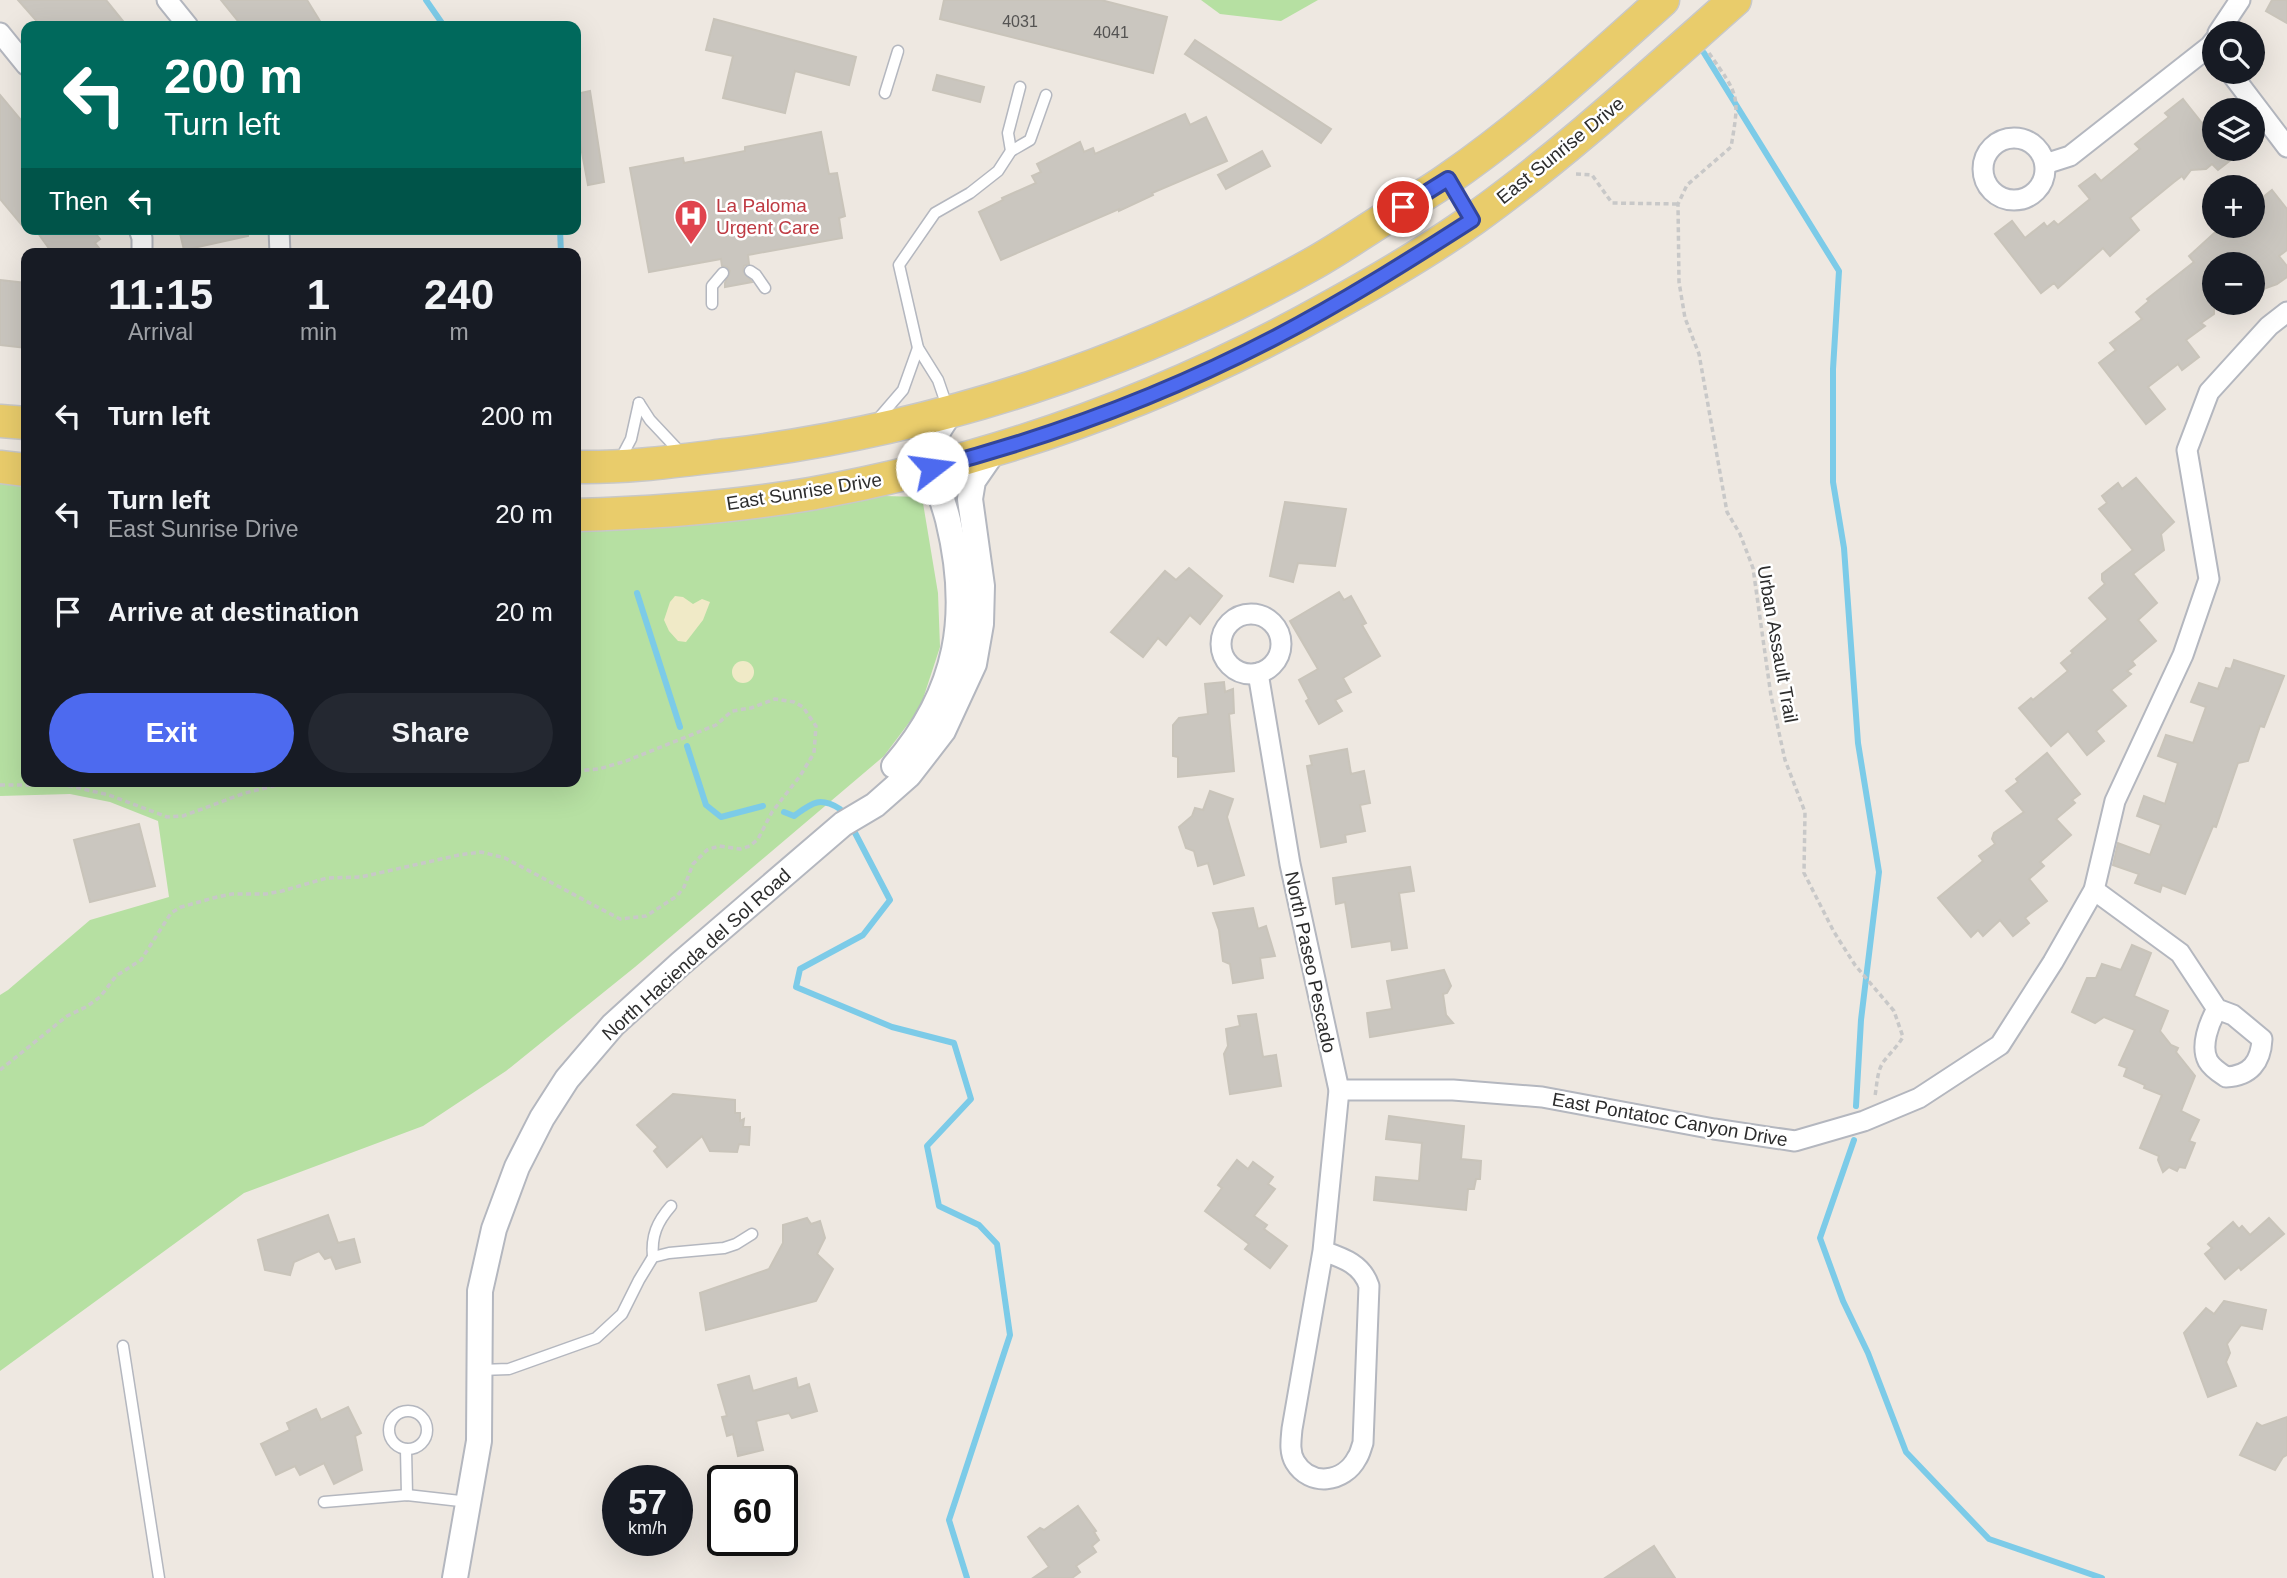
<!DOCTYPE html>
<html lang="en">
<head>
<meta charset="utf-8">
<style>
	:root { --surface:#171b24; --page:#242831; --text:#f1f3f6; --muted:#9ea1a6; --accent:#4d6aef }
	body { margin:0; font-family:Arial,sans-serif; background:var(--page); color:var(--text); height:100vh; display:flex; flex-direction:column; font-size:26px; white-space:nowrap }
	* { box-sizing:border-box; margin:0 }
	p { font-size:23px; color:var(--muted) }
	.icon { flex:none; width:38px; height:38px; fill:none; stroke:currentColor; stroke-width:2; stroke-linecap:round; stroke-linejoin:round }
	.map { position:relative; flex:1; overflow:hidden }
	.details { position:absolute; left:21px; top:248px; width:560px; height:539px; display:flex; flex-direction:column; background:var(--surface); border-radius:14px; box-shadow:0 7px 28px #0002 }
	.details>* { flex:none }
	.guide { position:absolute; left:21px; top:21px; width:560px; height:214px; border-radius:14px; box-shadow:0 7px 28px #0002; background:#00695c; color:#fff; overflow:hidden }
	.buttons { position:absolute; left:2202px; top:21px; display:grid; gap:14px }
	.buttons a { display:grid; place-items:center; width:63px; height:63px; border-radius:50%; background:var(--surface); box-shadow:0 7px 28px #0002; font-size:35px }
	.speed { position:absolute; left:602px; top:1465px; display:flex; gap:14px; font-size:35px; font-weight:700; text-align:center }
	.speed>* { display:grid; place-content:center; width:91px; height:91px; border-radius:50%; background:var(--surface); box-shadow:0 7px 28px #0002; line-height:1 }
	.speed small { font-size:18px; font-weight:400 }
	.speed .limit { border:4px solid #111; border-radius:10px; background:#fff; color:#111 }
	.pin { position:absolute; display:grid; place-items:center; width:60px; height:60px; color:#fff; margin:-30px; border:4px solid #fff; border-radius:50%; box-shadow:0 2px 7px #0007 }
	.me { position:absolute; width:77px; margin:-38px; rotate:75deg; stroke-linejoin:round; filter:drop-shadow(0 0 5px #0008) }
	.turn { display:flex; align-items:center; gap:24px; height:147px; padding:0 28px; font-size:32px }
	.turn .icon { width:91px; height:91px; stroke-width:2.5 }
	.turn b { display:block; font-size:49px; line-height:60px }
	.then { display:flex; align-items:center; height:66px; padding:0 28px; background:#0003; gap:14px; font-size:26px }
	.eta { display:flex; justify-content:space-evenly; align-items:center; height:119px; text-align:center }
	.eta b { font-size:42px; font-weight:600; line-height:49px }
	.button { display:flex; gap:14px; margin-top:auto; padding:14px 28px }
	.button a { flex:1; height:80px; border-radius:42px; background:var(--accent); color:#fff; font-size:28px; font-weight:600; line-height:80px; text-align:center }
	.button a+a { background:var(--page); color:var(--text) }
	ul { padding:0; list-style:none }
	li { display:flex; align-items:center; gap:21px; height:98px; padding:0 28px }
	li div { flex:1 }
	li b { display:block; font-size:26px }
	li em { font-style:normal }
	.map>svg:first-child { display:block }
</style>
</head>
<body>
<div class="map">
<svg width="2287" height="1578" viewBox="0 0 2287 1578">
	<rect width="100%" height="100%" fill="#eee8e1"/>
	<g fill="#b6e0a2">
		<path d="M1201,0H1318L1281,21L1220,14Z"/>
		<path d="M0,467L26,470V782H576V515L808,494L922,497L938,593L940,647L920,708L884,756L635,967L506,1071L423,1126L244,1193L0,1371V995L8,990L90,920L169,897L158,821L110,802L70,794L0,796Z"/>
	</g>
	<g fill="#f0eac7">
		<path d="M675,596L683,597L693,604L702,599L710,602L703,620L686,642L678,641L669,631L664,620L670,602Z"/>
		<circle cx="743" cy="672" r="11"/>
	</g>
	<g fill="none" stroke-linecap="round" stroke-linejoin="round">
		<g stroke="#7ccbe8" stroke-width="6">
			<path d="M426,0L444,26"/>
			<path d="M1704,53L1839,271L1833,369V482L1844,548L1858,743L1879,872L1861,1020L1856,1106"/>
			<path d="M560,229L561,254"/>
			<path d="M637,593L680,727"/>
			<path d="M687,746L706,805L721,817L763,806"/>
			<path d="M784,812L794,816C812,803 819,796 840,809"/>
			<path d="M853,829L890,900L863,935L800,969L796,987L892,1027L954,1043L971,1099L927,1146L939,1206L979,1225L997,1244L1010,1335L949,1520L967,1578"/>
			<path d="M1854,1140L1820,1238L1843,1301L1868,1353L1906,1452L1989,1539L2102,1578"/>
		</g>
	</g>
	<g fill="#cac6bf" stroke="#c9c4ba" stroke-width="2">
		<path d="M18,0H106L127,26H41Z"/>
		<path d="M221,0H307L323,26H242Z"/>
		<path d="M944,0H1101L1167,17L1153,73L940,19Z"/>
		<path d="M2272,0H2287V23L2266,11Z"/>
		<path d="M714,19L856,57L849,85L795,71L785,113L723,98L733,56L706,50Z"/>
		<path d="M1195,40L1331,129L1321,143L1185,54Z"/>
		<path d="M937,75L984,87L980,102L933,90Z"/>
		<path d="M590,91L604,182L588,185L576,120V94Z"/>
		<path d="M0,95L26,126V230L0,199Z"/>
		<path d="M2183,99L2202,123L2214,114V149H2245L2218,170L2212,164L2206,169L2191,170L2184,179L2182,176L2174,182L2130,218L2139,230L2110,256L2103,248L2058,288L2054,283L2041,293L1995,234L2012,221L2025,238L2044,223L2047,227L2054,221L2058,225L2090,199L2079,186L2095,174L2101,181L2140,149L2135,144L2169,117L2165,113Z"/>
		<path d="M1185,114L1190,125L1206,117L1227,161L1152,193L1153,195L1119,211V209L1001,260L979,212L1003,200L1002,198L1036,183L1032,176L1041,172L1037,164L1080,142L1084,152L1093,148L1095,154Z"/>
		<path d="M821,132L829,174L837,173L845,216L839,218L842,238L748,255L749,264L744,266L743,271L752,282L725,287V283L730,271L727,267L722,266L721,259L649,272L630,168L683,158L684,163L745,151V147Z"/>
		<path d="M1262,151L1270,166L1226,189L1218,175Z"/>
		<path d="M2272,190L2287,209V250L2279,256L2287,266V277L2277,284L2252,293V264H2214V314L2201,323L2205,326L2186,340L2199,357L2182,370L2178,364L2148,387L2165,409L2146,424L2099,363L2116,350L2110,343L2142,319L2136,312L2149,301L2147,299L2194,262L2189,256L2222,226H2252V206Z"/>
		<path d="M35,229H92L100,239L95,243L99,248L91,254H53Z"/>
		<path d="M179,229H248V236L184,250Z"/>
		<path d="M0,280L26,283V348L0,345Z"/>
		<path d="M2136,478L2174,522L2161,534L2164,550L2133,574L2157,603L2138,620L2156,641L2132,661L2135,665L2127,671L2131,674L2111,690L2126,706L2096,731L2104,741L2087,755L2068,731L2051,746L2019,708L2031,698L2033,700L2068,671L2061,663L2073,653L2071,651L2108,619L2089,598L2105,584L2102,580V574L2133,550L2099,509L2107,503L2102,496L2118,483L2122,489Z"/>
		<path d="M1285,502L1346,509L1335,566L1298,563L1293,582L1270,576Z"/>
		<path d="M1189,568L1222,596L1200,624L1190,615L1166,645L1158,638L1143,657L1111,632L1165,571L1176,580Z"/>
		<path d="M1339,592L1344,600L1351,596L1366,623L1362,625L1380,656L1343,678L1351,692L1335,700L1342,711L1319,724L1306,701L1309,699L1299,680L1318,669L1290,621Z"/>
		<path d="M2234,660L2284,676L2264,727L2260,726L2248,761L2238,763L2216,827L2213,826L2185,894L2162,885L2160,892L2135,883L2139,874L2113,865L2118,843L2150,855L2161,825L2137,816L2144,796L2165,804L2178,763L2158,756L2166,735L2193,743L2206,707L2191,702L2199,683L2218,689L2226,668L2231,669Z"/>
		<path d="M1224,682L1225,692L1233,689L1234,713L1229,714L1234,771L1178,777V757L1173,756V725L1179,718L1208,714L1205,684Z"/>
		<path d="M1347,749L1351,774L1364,771L1370,803L1360,805L1365,831L1345,835L1346,842L1321,847L1307,766L1312,765L1310,756Z"/>
		<path d="M2047,753L2080,794L2072,800L2075,803L2056,819L2071,835L2040,862L2044,866L2029,879L2047,901L2025,918L2029,923L2013,936L2000,920L1983,936L1978,930L1971,937L1938,898L1983,861L1979,856L1995,844L1992,839L1994,833L2024,812L2006,791L2018,782L2016,779Z"/>
		<path d="M1210,791L1233,799L1227,817L1244,875L1214,884L1208,863L1198,866L1194,851L1186,848L1179,827L1192,816L1195,808L1203,810Z"/>
		<path d="M139,824L155,886L90,902L74,840Z"/>
		<path d="M1410,867L1414,891L1399,893L1407,948L1392,950L1391,941L1352,947L1345,902L1336,904L1333,878Z"/>
		<path d="M1253,908L1258,929L1266,926L1275,956L1260,958L1263,978L1233,983L1230,964L1223,961L1219,930L1213,913Z"/>
		<path d="M2132,945L2151,953L2134,996L2168,1011L2160,1031L2171,1045L2178,1048L2176,1052L2195,1076L2181,1111L2199,1120L2189,1141L2195,1143L2185,1168L2179,1167L2177,1171L2169,1167L2163,1172L2158,1160L2159,1156L2140,1148L2162,1095L2144,1088L2145,1085L2124,1076L2127,1068L2119,1065L2135,1030L2104,1017L2095,1023L2072,1012L2087,978H2096L2102,964L2121,970Z"/>
		<path d="M1444,970L1451,986L1447,993L1443,994L1446,1015L1453,1023L1370,1037L1367,1013L1392,1009L1387,981Z"/>
		<path d="M1256,1014L1263,1057L1276,1055L1281,1086L1230,1094L1224,1054L1228,1046L1226,1029L1240,1026L1238,1016Z"/>
		<path d="M673,1094L735,1100V1113H740V1121L744,1119L743,1127H750L749,1145L739,1144L737,1152L710,1151L702,1136L667,1167L654,1151L658,1147L637,1125Z"/>
		<path d="M1389,1116L1464,1126L1461,1159L1481,1161L1480,1179H1476L1474,1189H1468L1466,1210L1374,1200L1376,1177L1419,1181L1422,1143L1386,1139Z"/>
		<path d="M1237,1160L1248,1169L1253,1162L1273,1177L1268,1184L1275,1189L1254,1216L1267,1225L1264,1229L1287,1246L1270,1268L1245,1249L1249,1244L1205,1211L1222,1188L1218,1185Z"/>
		<path d="M328,1215L338,1243L354,1239L360,1262L336,1269L331,1257L325,1259L319,1251L294,1262L290,1275L265,1270L258,1240Z"/>
		<path d="M807,1218L811,1224L820,1221L825,1238L817,1254L833,1269L816,1301L706,1330L700,1293L769,1269L783,1243V1225Z"/>
		<path d="M2269,1218L2284,1234L2241,1270L2239,1267L2225,1279L2205,1254L2212,1248L2208,1244L2233,1222L2239,1229L2242,1226L2250,1235Z"/>
		<path d="M2224,1301L2266,1310L2262,1329L2241,1325L2227,1344L2230,1353L2226,1362L2236,1386L2208,1397L2184,1333L2206,1308L2214,1314Z"/>
		<path d="M749,1376L753,1391L796,1378L798,1388L809,1384L817,1411L792,1418L789,1413L756,1421L763,1450L738,1456L733,1434L727,1436L722,1417L727,1416L718,1385Z"/>
		<path d="M348,1407L361,1433L355,1436L362,1470L334,1484L324,1463L300,1475L295,1466L276,1475L261,1444L290,1430L287,1423L316,1409L321,1420Z"/>
		<path d="M2287,1417V1455L2283,1457L2275,1470L2240,1455L2257,1423L2262,1426Z"/>
		<path d="M1078,1506L1096,1531L1094,1532L1099,1540L1092,1546L1096,1552L1076,1566L1080,1572L1072,1578H1033L1049,1567L1028,1537L1040,1528L1044,1530Z"/>
		<path d="M1654,1546L1675,1578H1605Z"/>
	</g>
	<g fill="none" stroke-linecap="round" stroke-linejoin="round">
		<defs>
			<g id="service">
				<path d="M885,93L898,51"/>
				<path d="M1011,151L1008,133L1020,87"/>
				<path d="M750,271L756,275L765,288"/>
				<path d="M712,304V286L723,273"/>
				<path d="M639,403L650,420L681,453"/>
				<path d="M948,409L938,380L918,348L899,265L935,213L970,193L998,171L1011,151L1030,140L1046,95"/>
				<path d="M878,419L903,390L918,348"/>
				<path d="M621,458L631,439L639,403"/>
				<path d="M653,1257C651,1236 657,1222 671,1206"/>
				<path d="M123,1346L159,1578"/>
				<path d="M480,1370L509,1369L596,1338L622,1314L639,1280L653,1257L669,1253L724,1248L736,1244L752,1234"/>
				<circle cx="408" cy="1430" r="19"/>
				<path d="M406,1449L407,1495"/>
				<path d="M324,1502L407,1495L469,1502"/>
			</g>
			<g id="minor">
				<path d="M167,0L188,26"/>
				<path d="M0,33L26,65"/>
				<path d="M2218,33L2240,0"/>
				<path d="M2230,72L2287,147"/>
				<circle cx="2014" cy="169" r="31"/>
				<path d="M2045,164L2070,156L2210,46L2214,41"/>
				<path d="M139,229L142,238V254"/>
				<path d="M279,229L280,254"/>
				<circle cx="1251" cy="644" r="30"/>
				<path d="M1258,673L1290,864L1339,1090L1323,1251L1292,1429C1291,1440 1289,1452 1295,1462C1310,1487 1344,1483 1357,1458C1360,1454 1361,1448 1363,1443L1369,1286C1362,1264 1343,1258 1323,1251"/>
				<path d="M2094,890L2180,953L2217,1009L2233,1015L2262,1039C2261,1062 2250,1076 2226,1077C2220,1073 2212,1068 2208,1061C2200,1046 2209,1023 2217,1009"/>
				<path d="M1339,1090H1453L1542,1097L1714,1129L1795,1141L1864,1121L1919,1098L2000,1045L2053,962L2094,890L2115,801L2183,655L2209,579L2187,450L2209,392L2269,326L2287,312"/>
			</g>
			<g id="tertiary">
				<path d="M894,766C959,691 971,614 948,520C941,492 926,465 936,436C939,428 946,420 950,412"/>
				<path d="M455,1578L479,1441L480,1291L494,1229L517,1167L542,1118L567,1079L613,1025L680,964L843,824L875,805L909,775L943,731L974,664L981,624L982,586L970,499L973,481L993,452"/>
			</g>
			<g id="primary">
				<path d="M0,421L26,423"/>
				<path d="M0,467L26,470"/>
				<path d="M576,467C627,468 677,461 727,455C933,430 1133,365 1314,263C1337,250 1359,235 1381,221C1403,207 1427,194 1448,179C1525,126 1594,62 1663,0"/>
				<path d="M576,515C653,513 733,507 810,494C993,461 1168,398 1330,307C1379,280 1429,251 1475,218C1567,152 1650,75 1735,0"/>
			</g>
		</defs>
		<use href="#service" stroke="#b4b7bf" stroke-width="13"/>
		<use href="#minor" stroke="#b4b7bf" stroke-width="23"/>
		<use href="#tertiary" stroke="#b4b7bf" stroke-width="28"/>
		<use href="#primary" stroke="#c8c8c8" stroke-width="35"/>
		<g stroke="#c8c8c8" stroke-width="3.5" stroke-dasharray="5 3.5" stroke-linecap="butt">
			<path d="M1709,53C1739,96 1740,95 1731,147L1687,185L1678,204L1679,282L1685,318L1699,354L1727,512L1740,534L1753,568L1771,696L1785,760L1805,812L1804,873L1834,932L1855,965L1894,1011L1903,1037C1897,1047 1891,1052 1884,1061C1877,1070 1877,1085 1875,1096"/>
			<path d="M1576,174L1592,175L1612,203L1678,204"/>
			<path d="M0,785H66L109,795L167,817L183,816L245,793L289,782"/>
			<path d="M0,1070L67,1016L86,1007L100,997L116,976L141,960L171,913L181,907L217,897L232,894H266L282,891L327,878L361,877L459,855L481,852L505,858L620,919L646,916L677,896L684,887L693,864L707,850L719,846L740,849L750,846L758,839L772,812L800,776L814,753L816,726L803,707L794,702L775,699L751,708L732,711L716,725L626,761L599,769L576,771"/>
		</g>
		<use href="#service" stroke="#fff" stroke-width="10"/>
		<use href="#minor" stroke="#fff" stroke-width="19"/>
		<use href="#tertiary" stroke="#fff" stroke-width="24"/>
		<use href="#primary" stroke="#e9cc6b" stroke-width="32"/>
	</g>
	<g fill="none" stroke-linecap="round" stroke-linejoin="round">
		<defs>
			<path id="route" d="M932,468C1051,437 1167,394 1276,337C1343,302 1408,261 1472,220L1448,179L1403,207"/>
		</defs>
		<use href="#route" stroke="#32459b" stroke-width="18"/>
		<use href="#route" stroke="#4d6aef" stroke-width="12"/>
	</g>
	<defs>
		<symbol id="hospital-pin" viewBox="-11 -11 22 30"><path d="M0 17L-7.5 6A9.5 9.5 0 1 1 7.5 6Z" fill="#e0444e" stroke="#fff"/><path d="M-5-5h3v3.5h4V-5h3V5h-3V1.5h-4V5h-3Z" fill="#fff"/></symbol>
	</defs>
	<g fill-rule="evenodd">
		<use href="#hospital-pin" x="672" y="197" width="38" height="52"/>
	</g>
	<g text-anchor="middle" stroke-width="5" stroke-linejoin="round" paint-order="stroke">
		<g font-size="16" fill="#545352">
			<text x="1020" y="27">4031</text>
			<text x="1111" y="38">4041</text>
		</g>
		<g font-size="19" fill="#2d2d2d" stroke="#fff">
			<text transform="translate(1560 150) rotate(-39)" y="7">East Sunrise Drive</text>
			<text transform="translate(804 491) rotate(-9)" y="7">East Sunrise Drive</text>
			<text transform="translate(1778 644) rotate(80)" y="7">Urban Assault Trail</text>
			<text transform="translate(696 954) rotate(-42)" y="7">North Hacienda del Sol Road</text>
			<text transform="translate(1311 962) rotate(78)" y="7">North Paseo Pescado</text>
			<text transform="translate(1670 1119) rotate(10)" y="7">East Pontatoc Canyon Drive</text>
		</g>
		<g font-size="19" fill="#be3a42" stroke="#fff" text-anchor="start">
			<text x="716" y="212">La Paloma<tspan x="716" dy="22">Urgent Care</tspan></text>
		</g>
	</g>
</svg>
<div class="buttons">
<a><svg class="icon" aria-label="search" viewBox="0 0 24 24"><circle cx="10" cy="10" r="6"/><path d="M15 15l6 6"/></svg></a>
<a><svg class="icon" aria-label="layers" viewBox="0 0 24 24"><path d="M12 4l9 5-9 5-9-5zM3 14l9 5 9-5"/></svg></a>
<a>+</a>
<a>−</a>
</div>
<div class="speed"><div>57<small>km/h</small></div><div class="limit">60</div></div>
<div class="pin" style="left:1403px;top:207px;background:#d93025"><svg class="icon" aria-label="arrive" viewBox="0 0 24 24"><path d="M6 21V4h12l-3 4 3 4H6"/></svg></div>
<svg class="me" style="left:932px;top:468px" viewBox="-20 -20 40 40"><circle r="19" fill="#fff"/><path d="M0-13L10 11 0 6-10 11z" fill="#4d6aef"/></svg>
<div class="guide">
<div class="turn"><svg class="icon" aria-label="left" viewBox="0 0 24 24"><path d="M17 20v-9H6M10 6l-5 5 5 5"/></svg><div><b>200 m</b>Turn left</div></div>
<div class="then">Then<svg class="icon" aria-label="left" viewBox="0 0 24 24"><path d="M17 20v-9H6M10 6l-5 5 5 5"/></svg></div>
</div>
<section class="details">
<div class="eta">
<div><b>11:15</b><p>Arrival</p></div>
<div><b>1</b><p>min</p></div>
<div><b>240</b><p>m</p></div>
</div>
<ul>
<li><svg class="icon" aria-label="left" viewBox="0 0 24 24"><path d="M17 20v-9H6M10 6l-5 5 5 5"/></svg><div><b>Turn left</b></div><em>200 m</em></li>
<li><svg class="icon" aria-label="left" viewBox="0 0 24 24"><path d="M17 20v-9H6M10 6l-5 5 5 5"/></svg><div><b>Turn left</b><p>East Sunrise Drive</p></div><em>20 m</em></li>
<li><svg class="icon" aria-label="arrive" viewBox="0 0 24 24"><path d="M6 21V4h12l-3 4 3 4H6"/></svg><div><b>Arrive at destination</b></div><em>20 m</em></li>
</ul>
<div class="button"><a>Exit</a><a>Share</a></div>
</section>
</div>
</body>
</html>
